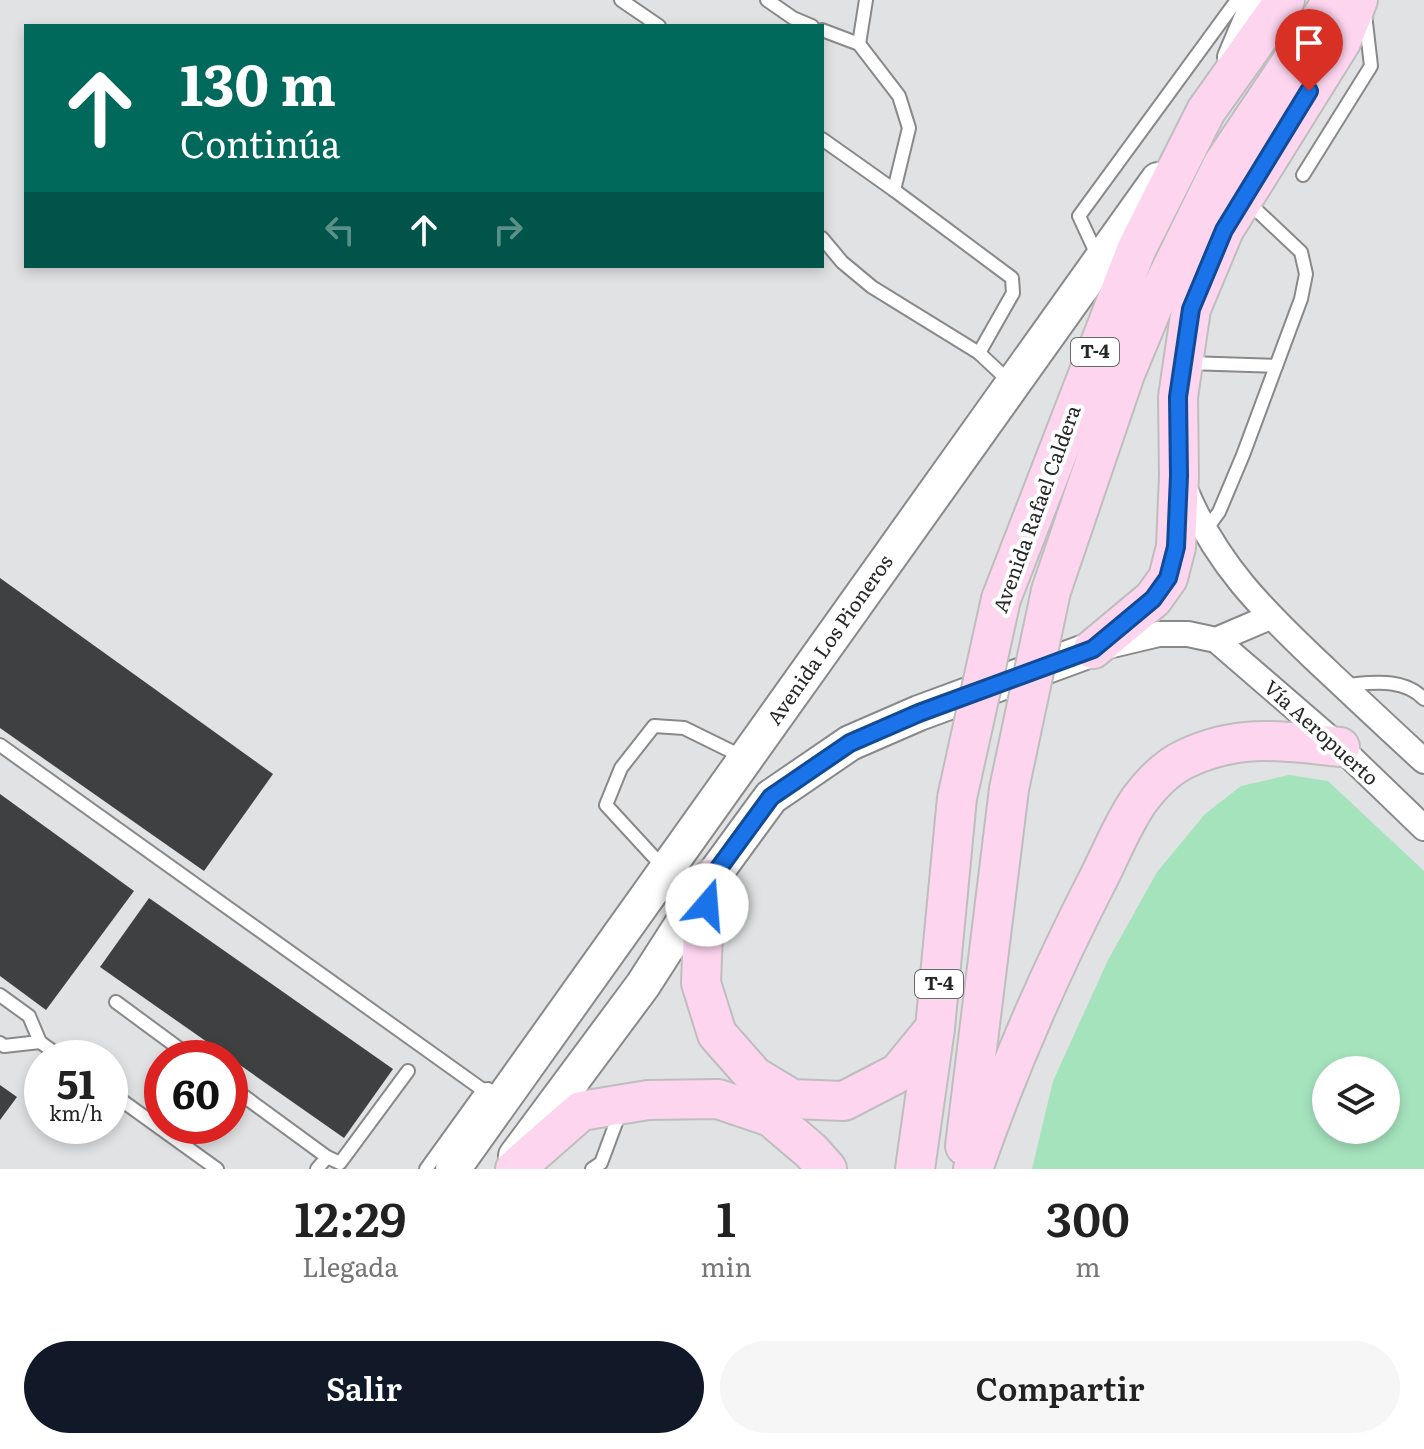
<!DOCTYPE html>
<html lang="es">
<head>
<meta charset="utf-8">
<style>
	:root { --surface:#fff; --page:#f6f6f6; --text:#222; --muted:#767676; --accent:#111827 }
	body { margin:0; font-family:Literata,serif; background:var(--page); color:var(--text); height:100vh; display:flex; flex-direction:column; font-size:30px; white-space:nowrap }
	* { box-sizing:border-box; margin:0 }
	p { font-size:26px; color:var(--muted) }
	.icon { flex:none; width:44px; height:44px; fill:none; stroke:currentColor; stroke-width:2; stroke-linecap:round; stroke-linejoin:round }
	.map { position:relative; height:1169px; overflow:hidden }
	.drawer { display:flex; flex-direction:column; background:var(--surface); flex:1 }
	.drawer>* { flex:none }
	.top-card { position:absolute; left:24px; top:24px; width:800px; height:244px; border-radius:0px; box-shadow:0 4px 12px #0003; background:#00695c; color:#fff; overflow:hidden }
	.controls { position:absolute; left:1312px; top:1056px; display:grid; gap:16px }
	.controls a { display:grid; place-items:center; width:88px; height:88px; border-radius:50%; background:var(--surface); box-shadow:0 4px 12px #0003; font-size:40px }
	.speed { position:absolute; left:24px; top:1040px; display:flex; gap:16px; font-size:40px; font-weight:700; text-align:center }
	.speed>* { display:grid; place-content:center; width:104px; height:104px; border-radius:50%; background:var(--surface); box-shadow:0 4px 12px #0003; line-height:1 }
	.speed small { font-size:20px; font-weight:400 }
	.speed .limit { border:12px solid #d22; background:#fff; color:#111 }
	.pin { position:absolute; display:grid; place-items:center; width:68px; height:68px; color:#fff; margin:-82px -34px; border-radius:50% 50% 50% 0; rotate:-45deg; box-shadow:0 0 8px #0007 }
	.pin .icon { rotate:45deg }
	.me { position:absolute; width:88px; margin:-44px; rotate:18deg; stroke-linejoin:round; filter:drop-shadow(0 0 6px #0008) }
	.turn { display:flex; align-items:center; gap:28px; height:168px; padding:0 24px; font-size:36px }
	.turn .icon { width:104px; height:104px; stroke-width:2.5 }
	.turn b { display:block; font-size:56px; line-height:68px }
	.lanes { display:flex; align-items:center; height:76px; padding:0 24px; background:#0003; justify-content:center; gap:40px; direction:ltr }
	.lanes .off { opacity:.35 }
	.eta { display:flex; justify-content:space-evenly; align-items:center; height:136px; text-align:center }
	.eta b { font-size:48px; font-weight:600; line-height:56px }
	.action { display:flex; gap:16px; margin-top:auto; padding:16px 24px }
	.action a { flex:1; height:92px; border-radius:48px; background:var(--accent); color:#fff; font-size:32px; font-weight:600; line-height:92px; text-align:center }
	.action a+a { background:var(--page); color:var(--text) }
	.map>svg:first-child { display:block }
</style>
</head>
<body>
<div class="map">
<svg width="1424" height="1169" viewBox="0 0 1424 1169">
	<rect width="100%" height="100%" fill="#e1e2e3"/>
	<path fill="#a5e3bd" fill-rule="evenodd" d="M1289,775L1328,781L1424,871V1169H1032L1053,1081L1108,960L1157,872L1205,814L1241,786ZM1326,1070H1386V1130H1326Z"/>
	<g fill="#3f4041">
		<path d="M0,578L273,774L204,871L0,728Z"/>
		<path d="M0,794L134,891L46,1010L0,976Z"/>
		<path d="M149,898L393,1069L344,1138L100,967Z"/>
		<path d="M0,1085L17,1097L0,1120Z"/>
	</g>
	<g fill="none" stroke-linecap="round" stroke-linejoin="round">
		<defs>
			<g id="lane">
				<path d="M621,0L659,26"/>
				<path d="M767,0L793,18L812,26"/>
				<path d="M822,30L859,44L899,96L909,128L894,190L1012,278L1013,293L979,353"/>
				<path d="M859,44L866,0"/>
				<path d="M822,139L894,190"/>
				<path d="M1303,175L1371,66L1365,14"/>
				<path d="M822,238L842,262L872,287L979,353L1010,382"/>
				<path d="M1098,257L1079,216L1237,0"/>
				<path d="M1188,363L1276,366"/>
				<path d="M1205,531L1219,512L1243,455L1301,299L1306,274L1301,252L1248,202"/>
				<path d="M1344,685C1372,683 1403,677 1424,699"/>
				<path d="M0,745L483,1090"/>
				<path d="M663,867L606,805L621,768L654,726L684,728L743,757"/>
				<path d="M0,995L29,1016L40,1042L62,1058"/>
				<path d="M116,1002L192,1058"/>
				<path d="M0,1043L4,1046L40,1042"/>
				<path d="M230,1086L327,1157L317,1169"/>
				<path d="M110,1092L217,1169"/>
				<path d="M327,1157L340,1163L408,1071"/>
				<path d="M426,1169L483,1090L488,1089"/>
				<path d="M592,1169L601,1163L620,1112"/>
			</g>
			<g id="street">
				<path d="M1230,57L1254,0"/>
				<path d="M1185,489C1216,564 1262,609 1320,664C1354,696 1389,729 1424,761"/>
				<path d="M1216,640L1340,747L1424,828"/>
				<path d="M1104,647L1159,634H1188L1216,640L1270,617"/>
			</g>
			<g id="secondary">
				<path d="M516,1156L643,985L711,879L771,797L850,743L919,713L1093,649"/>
				<path d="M453,1169L1158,180"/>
			</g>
			<g id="primary">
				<path d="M1051,591L1125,374L1154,304L1223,164L1333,0"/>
				<path d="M1001,599L1137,248L1206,111L1285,0"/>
				<path d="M1093,649L1153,599L1168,578L1176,547L1179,476L1178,397L1191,309L1224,230L1341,42L1358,0"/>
				<path d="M711,879L703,931L701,983L717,1034L754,1076L792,1099L844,1101L898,1073L935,1028"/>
				<path d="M965,1146L1009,789"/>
				<path d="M515,1169L581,1111L648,1100L718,1099L771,1117L811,1151L827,1169"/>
				<path d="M915,1169L935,1028L957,798"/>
				<path d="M973,1169C1007,1071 1048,977 1095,885C1110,857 1122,824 1140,799C1152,783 1168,767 1185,759C1239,733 1283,741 1340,747"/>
			</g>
		</defs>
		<use href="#lane" stroke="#89898a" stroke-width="16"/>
		<use href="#street" stroke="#89898a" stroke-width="28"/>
		<use href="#secondary" stroke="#89898a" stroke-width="38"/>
		<use href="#primary" stroke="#bebebe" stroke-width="42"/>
		<use href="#lane" stroke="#fff" stroke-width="12"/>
		<use href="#street" stroke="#fff" stroke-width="24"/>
		<use href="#secondary" stroke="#fff" stroke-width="34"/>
		<use href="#primary" stroke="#fdd5ef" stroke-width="38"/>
		<defs>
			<g id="primary-bridge">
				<path d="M1009,789L1051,591"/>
				<path d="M957,798L1001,599"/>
			</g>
		</defs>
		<use href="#primary-bridge" stroke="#bebebe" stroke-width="42" stroke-linecap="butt"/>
		<use href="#primary-bridge" stroke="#fdd5ef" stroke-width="38"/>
	</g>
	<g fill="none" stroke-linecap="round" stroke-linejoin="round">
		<defs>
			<path id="route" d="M707,905L711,879L771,797L850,743L919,713L1093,649L1153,599L1168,578L1176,547L1179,476L1178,397L1191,309L1224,230L1309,91"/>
		</defs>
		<use href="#route" stroke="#114b97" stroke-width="20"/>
		<use href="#route" stroke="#1a73e8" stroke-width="14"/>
	</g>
	<g text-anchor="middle" stroke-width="8" stroke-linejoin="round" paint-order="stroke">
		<g fill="#fff" stroke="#676868" stroke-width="2">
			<rect x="1071" y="338" width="48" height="28" rx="6"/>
			<rect x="915" y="970" width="48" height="28" rx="6"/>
		</g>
		<g font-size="18" font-weight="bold" fill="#262727">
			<text x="1095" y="358">T-4</text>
			<text x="939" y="990">T-4</text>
		</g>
		<g font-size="20" fill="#262727" stroke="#fff">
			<text transform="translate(1037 509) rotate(-70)" y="7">Avenida Rafael Caldera</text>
			<text transform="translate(830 640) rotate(-55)" y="7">Avenida Los Pioneros</text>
			<text transform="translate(1321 733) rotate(42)" y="7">Vía Aeropuerto</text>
		</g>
	</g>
</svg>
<div class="controls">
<a><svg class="icon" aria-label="layers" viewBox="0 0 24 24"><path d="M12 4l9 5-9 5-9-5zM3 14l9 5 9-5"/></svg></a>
</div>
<div class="speed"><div>51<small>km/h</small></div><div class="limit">60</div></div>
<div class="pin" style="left:1309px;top:91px;background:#d93025"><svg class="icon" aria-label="arrive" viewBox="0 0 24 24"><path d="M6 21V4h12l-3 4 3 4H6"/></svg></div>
<svg class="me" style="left:707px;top:905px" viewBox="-20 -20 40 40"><circle r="19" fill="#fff"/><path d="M0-13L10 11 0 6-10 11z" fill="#1a73e8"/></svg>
<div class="top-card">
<div class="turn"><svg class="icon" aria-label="ahead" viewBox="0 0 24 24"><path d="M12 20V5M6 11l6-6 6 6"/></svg><div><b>130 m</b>Continúa</div></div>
<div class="lanes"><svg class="icon off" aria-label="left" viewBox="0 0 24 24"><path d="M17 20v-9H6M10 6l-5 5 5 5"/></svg><svg class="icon" aria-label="ahead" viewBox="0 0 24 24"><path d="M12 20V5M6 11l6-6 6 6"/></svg><svg class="icon off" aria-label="right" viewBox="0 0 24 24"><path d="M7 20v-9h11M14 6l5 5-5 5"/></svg></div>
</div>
</div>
<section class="drawer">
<div class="eta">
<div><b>12:29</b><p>Llegada</p></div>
<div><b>1</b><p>min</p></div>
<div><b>300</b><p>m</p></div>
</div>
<div class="action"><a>Salir</a><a>Compartir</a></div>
</section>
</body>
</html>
